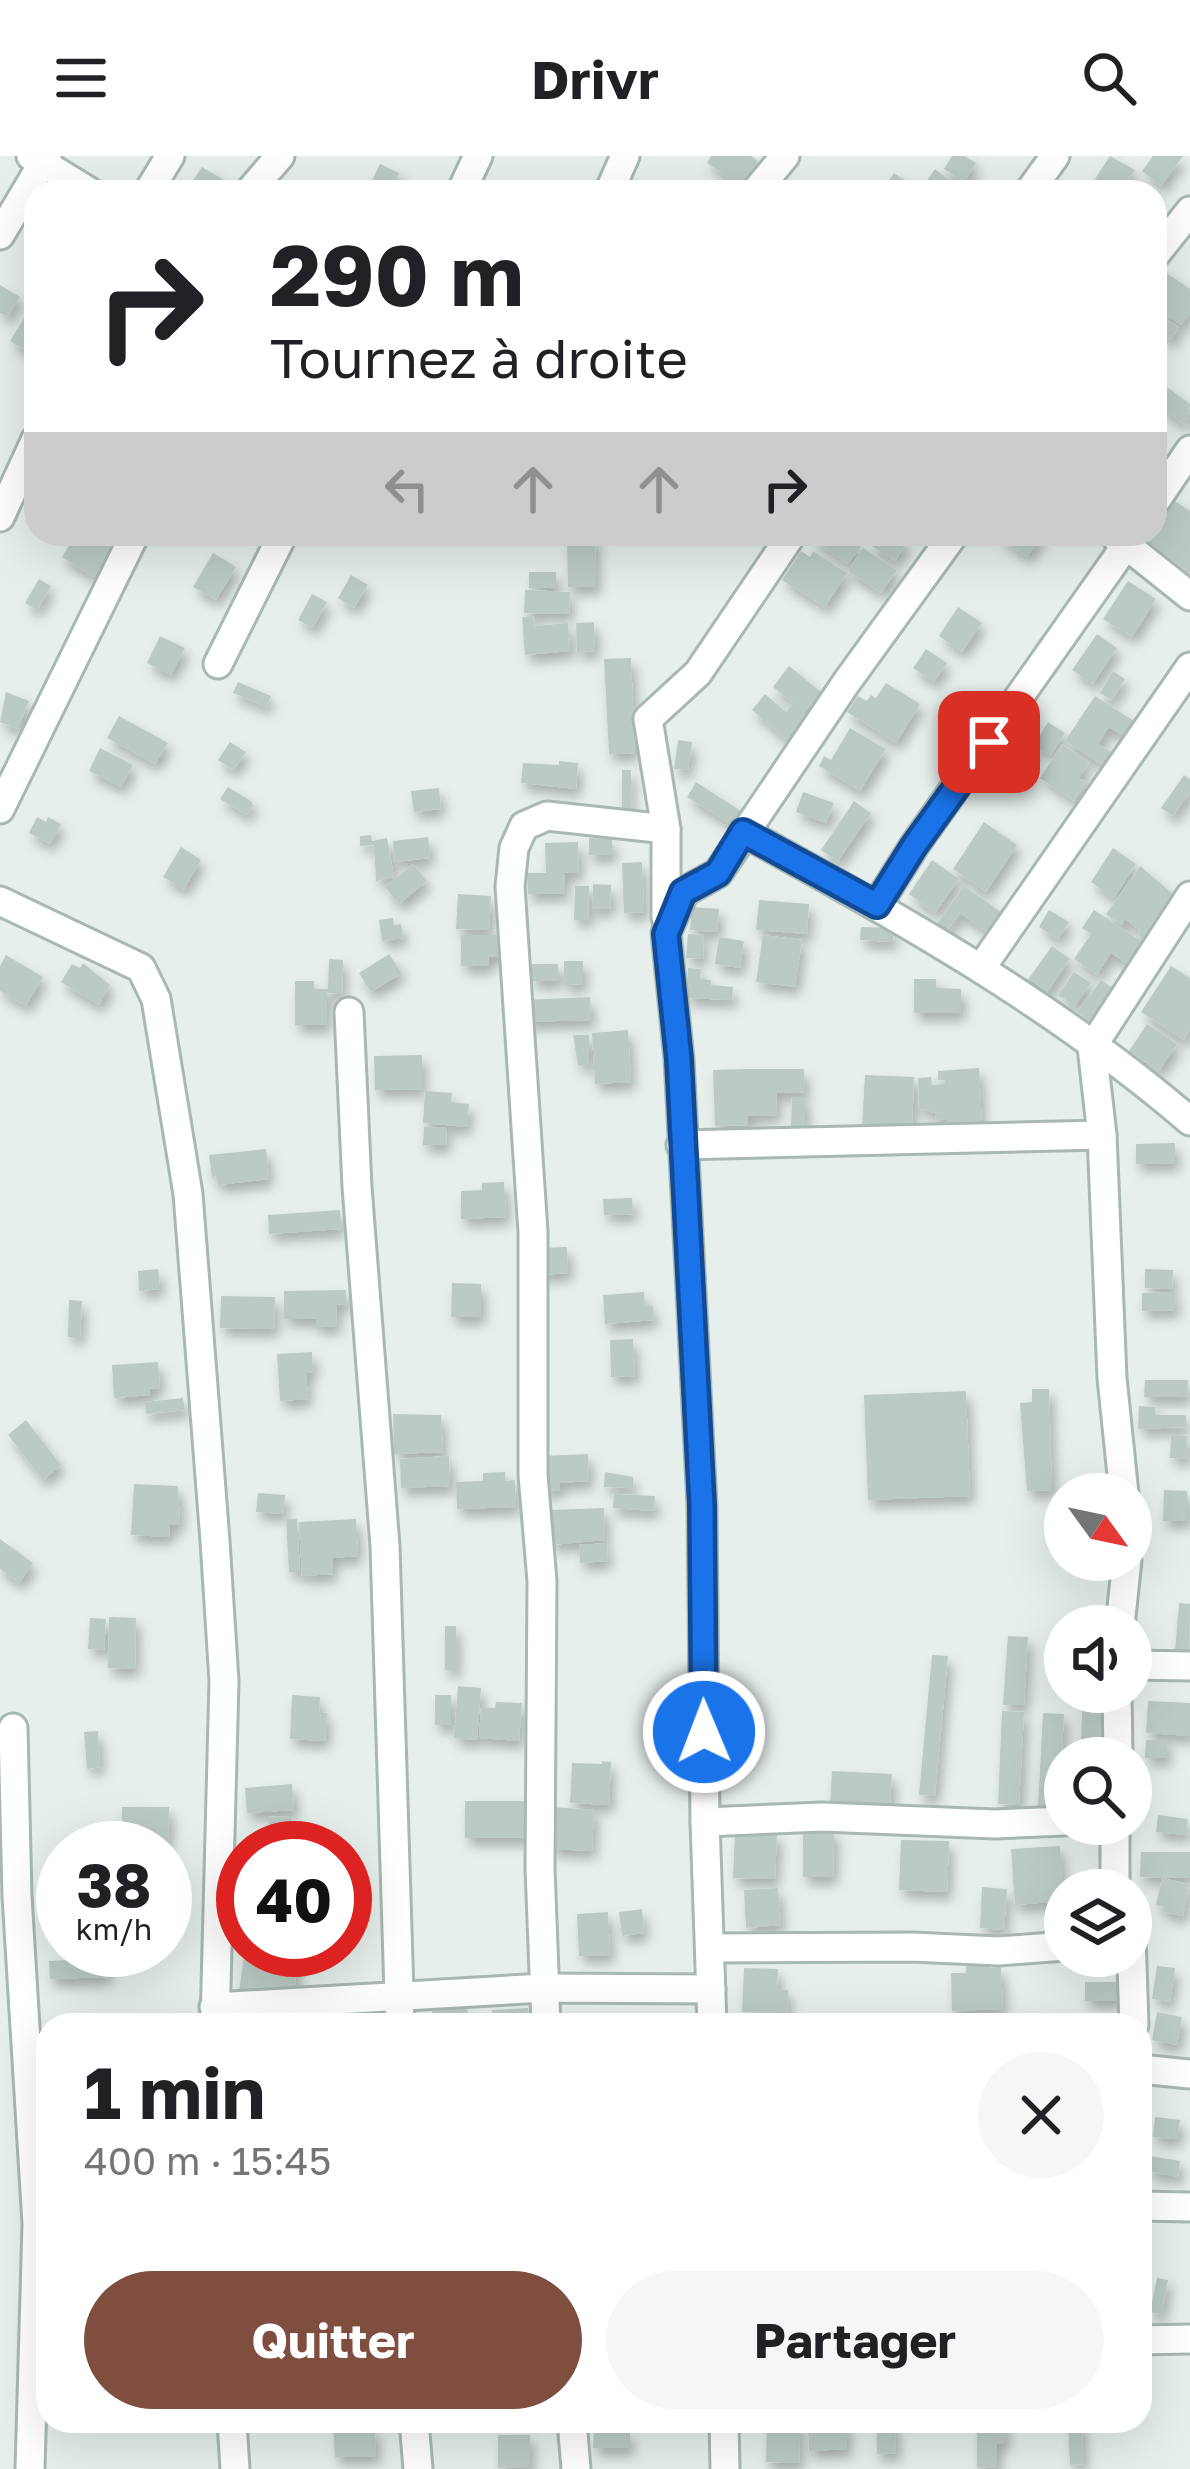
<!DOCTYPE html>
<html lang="fr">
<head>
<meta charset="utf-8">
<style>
	:root { --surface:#fff; --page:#f6f6f6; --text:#202124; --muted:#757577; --accent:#7f4e3f }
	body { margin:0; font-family:"Golos Text",sans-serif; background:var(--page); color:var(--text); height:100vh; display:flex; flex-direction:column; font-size:45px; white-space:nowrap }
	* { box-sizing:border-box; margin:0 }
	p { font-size:39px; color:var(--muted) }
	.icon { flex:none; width:66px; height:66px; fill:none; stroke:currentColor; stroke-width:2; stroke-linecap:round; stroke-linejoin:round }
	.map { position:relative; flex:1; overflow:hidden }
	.drawer { position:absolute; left:36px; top:1857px; width:1116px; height:420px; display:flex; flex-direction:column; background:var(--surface); border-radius:36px; box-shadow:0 12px 48px #0002 }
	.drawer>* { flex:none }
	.guide { position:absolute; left:24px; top:24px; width:1143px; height:366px; border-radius:36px; box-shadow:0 12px 48px #0002; background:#fff; color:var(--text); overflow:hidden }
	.needle { width:78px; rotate:123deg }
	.tools { position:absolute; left:1044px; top:1317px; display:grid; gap:24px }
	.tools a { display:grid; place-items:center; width:108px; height:108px; border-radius:50%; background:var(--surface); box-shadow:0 12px 48px #0002; font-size:60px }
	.speed { position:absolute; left:36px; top:1665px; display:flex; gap:24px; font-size:60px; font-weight:700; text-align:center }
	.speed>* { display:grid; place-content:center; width:156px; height:156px; border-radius:50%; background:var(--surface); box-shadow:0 12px 48px #0002; line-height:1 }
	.speed small { font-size:30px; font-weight:400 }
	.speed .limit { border:18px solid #d22; background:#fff; color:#111 }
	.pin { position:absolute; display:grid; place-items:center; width:102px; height:102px; color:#fff; margin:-51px; border-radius:24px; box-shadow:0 6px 18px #0006 }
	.me { position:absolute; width:132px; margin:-66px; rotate:359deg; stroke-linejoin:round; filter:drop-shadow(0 0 9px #0008) }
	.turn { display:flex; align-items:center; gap:42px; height:252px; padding:0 48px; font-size:54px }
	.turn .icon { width:156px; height:156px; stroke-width:2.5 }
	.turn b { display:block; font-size:84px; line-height:102px }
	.lanes { display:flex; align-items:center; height:114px; padding:0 48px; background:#0003; justify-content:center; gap:60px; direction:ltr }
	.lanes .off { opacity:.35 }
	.round { display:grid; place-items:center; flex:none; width:126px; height:126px; border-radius:63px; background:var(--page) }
	.summary { display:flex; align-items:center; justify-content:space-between; height:204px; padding:0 48px }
	h1 { font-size:72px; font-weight:700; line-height:90px }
	.action { display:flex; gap:24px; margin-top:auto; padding:24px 48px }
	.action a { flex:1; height:138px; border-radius:72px; background:var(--accent); color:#fff; font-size:48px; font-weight:700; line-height:138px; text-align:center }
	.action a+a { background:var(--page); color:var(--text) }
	header { display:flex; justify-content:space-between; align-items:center; height:156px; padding:0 48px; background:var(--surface); font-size:54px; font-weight:700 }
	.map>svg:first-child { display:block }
</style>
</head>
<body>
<header><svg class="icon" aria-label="menu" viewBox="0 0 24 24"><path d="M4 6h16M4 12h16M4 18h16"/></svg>Drivr<svg class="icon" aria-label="search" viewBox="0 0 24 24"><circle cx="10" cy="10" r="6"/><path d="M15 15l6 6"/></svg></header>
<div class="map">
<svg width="1190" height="2313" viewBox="0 0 1190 2313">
	<defs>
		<filter id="shadow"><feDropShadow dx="4.5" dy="8" stdDeviation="6" flood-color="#0004"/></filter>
	</defs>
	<rect width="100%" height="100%" fill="#e6efeb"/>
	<g fill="#bbcac4" filter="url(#shadow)">
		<path d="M711,0H751L758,5L741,30L707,7Z"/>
		<path d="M952,0H965L976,7L964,26L944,13Z"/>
		<path d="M1110,0L1135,14L1119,36H1108L1093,26Z"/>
		<path d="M1153,0H1183L1161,30L1142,15Z"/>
		<path d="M380,8L399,17L389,36L370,29Z"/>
		<path d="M202,11L234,30L230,36L187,33Z"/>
		<path d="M935,13L956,29L951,36H919Z"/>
		<path d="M894,17L917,33L915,36H881Z"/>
		<path d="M1161,113L1190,133V157L1181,169L1155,151V122Z"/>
		<path d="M0,129L20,141L7,161L0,157Z"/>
		<path d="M33,147L36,149V200L10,185Z"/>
		<path d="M1155,156L1179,171L1171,184L1155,174Z"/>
		<path d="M1166,230L1190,248L1186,270L1155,247Z"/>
		<path d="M1175,345L1190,355V408L1186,414L1146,388Z"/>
		<path d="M76,378H90L112,392L94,421L62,401Z"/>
		<path d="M813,378H843L861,390L848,408L811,382Z"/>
		<path d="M878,378H893L907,387L895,405L870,389Z"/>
		<path d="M995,378H1043L1027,401Z"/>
		<path d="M595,379L596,431H568L567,380Z"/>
		<path d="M863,392L897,414L881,437L848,415Z"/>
		<path d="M801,395L810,401L813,395L847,417L825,451L782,424Z"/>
		<path d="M213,397L236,411L216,444L193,431Z"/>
		<rect x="529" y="416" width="27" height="16"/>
		<path d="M351,419L368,429L354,452L338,442Z"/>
		<path d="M39,423L51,430L37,454L25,447Z"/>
		<path d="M1128,425L1156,443L1132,481L1103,463Z"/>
		<path d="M525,434L570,436L569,458L524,457Z"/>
		<path d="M312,438L327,446L313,472L298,464Z"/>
		<path d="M958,451L982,467L962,496L939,480Z"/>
		<path d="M533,460L534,470L568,467L570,495L525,499L522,461Z"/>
		<path d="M594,466L595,495L577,496L576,467Z"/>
		<path d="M1097,478L1117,492L1093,528L1072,514Z"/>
		<path d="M160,480L185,492L171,519L147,507Z"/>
		<path d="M926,493L947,507L934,526L913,512Z"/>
		<path d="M631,502L635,597L609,598L604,503Z"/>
		<path d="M789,510L826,540L789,585L752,554L765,538L786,556L793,547L773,531Z"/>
		<path d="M1113,515L1125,523L1112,544L1100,537Z"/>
		<path d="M238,526L271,540L266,551L233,537Z"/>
		<path d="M886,527L920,548L896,587L847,556L858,540L867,545L871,539L876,542Z"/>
		<path d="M6,536L29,545L18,573L0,566Z"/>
		<path d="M1095,540L1140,569L1130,584L1109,571L1098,588L1120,602L1112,615L1065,585Z"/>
		<path d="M119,560L168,587L155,608L107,582Z"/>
		<path d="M1048,566L1065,577L1051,599L1034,589Z"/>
		<path d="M850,572L886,593L860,635L819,610L824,600L831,604Z"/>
		<path d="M678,584L692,586L688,614L674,613Z"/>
		<path d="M230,586L246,596L234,614L218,604Z"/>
		<path d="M1062,588L1089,607L1079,622L1086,626L1074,645L1040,622Z"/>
		<path d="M100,592L133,609L121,631L89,615Z"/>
		<path d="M559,605L578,607L576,633L521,627L523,607L559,609Z"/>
		<rect x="622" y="614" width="9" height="38"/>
		<path d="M1184,619L1190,623V636L1173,660L1161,652Z"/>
		<path d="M696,626L747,659L738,673L687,641Z"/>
		<path d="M228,631L251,645L253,650L247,659L220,643Z"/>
		<path d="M439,632L441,653L414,656L411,635Z"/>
		<path d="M803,636L834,647L826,667L796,656Z"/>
		<path d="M854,645L871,657L838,705L821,694Z"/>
		<path d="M37,661L46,666L48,661L61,668L50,688L29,677Z"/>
		<path d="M984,666L1017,689L986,736L953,713Z"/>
		<path d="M371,679L372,685L387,682L394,721L376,725L374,689L360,690V680Z"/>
		<path d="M428,681L430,702L395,706L393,685Z"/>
		<path d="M589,682L612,683V699H589Z"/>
		<path d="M578,686L579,717H564L565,737L528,738L527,717H546L545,687Z"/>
		<path d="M181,691L201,704L184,733L163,721Z"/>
		<path d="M1113,692L1136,708L1114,742L1091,726Z"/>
		<path d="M932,704L959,723L935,757L909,738Z"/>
		<path d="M642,706L644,756L624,757L622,707Z"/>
		<path d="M413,708L427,725L399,748L385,731Z"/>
		<path d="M1140,710L1180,744L1148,787L1138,779L1141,775L1125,763L1121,769L1106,758Z"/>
		<path d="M593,728L611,729L610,753H592Z"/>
		<path d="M575,730H589L588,764H574Z"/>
		<path d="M964,730L1004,758L990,778L960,757L946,776L936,769Z"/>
		<path d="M458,738L491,740L489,774L456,773Z"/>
		<path d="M759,744L809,748L807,778L756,774Z"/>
		<path d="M692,751L719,753L717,776L690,774Z"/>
		<path d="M1049,754L1069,766L1058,783L1039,771Z"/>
		<path d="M1094,754L1149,790L1134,812L1111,797L1097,819L1074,803L1091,778L1082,772Z"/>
		<path d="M393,762L394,769L401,768L403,782L382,785L379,764Z"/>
		<path d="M861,771L894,772L893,786L860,784Z"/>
		<path d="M688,778L704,779L703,803L686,802Z"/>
		<path d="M461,779H499L503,801H489V810H461Z"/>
		<path d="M763,779L802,784L795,831L756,826Z"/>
		<path d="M719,781L744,785L740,812L715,808Z"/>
		<path d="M1052,790L1070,803L1046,838L1027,825Z"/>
		<path d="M389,798L402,817L371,836L359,817Z"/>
		<path d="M6,799L43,821L26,850L0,835V810Z"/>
		<path d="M329,803L343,804L342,838L327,837V869H295V825H314V833H328Z"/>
		<path d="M564,805H583V828L564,829Z"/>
		<path d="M83,807L110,829L99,849L61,826L72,808L80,812Z"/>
		<path d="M532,808H558V825H531Z"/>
		<path d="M1171,810L1190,822V874L1184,884L1141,856Z"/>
		<path d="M688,812L701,813L700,823L711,824V829L733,831L732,844L686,842Z"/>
		<path d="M1074,816L1091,827L1075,850L1058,839Z"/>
		<path d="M914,823H936V832L961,833V857H914Z"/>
		<path d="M1101,824L1117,835L1094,868L1077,856Z"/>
		<path d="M590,841L591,864L525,866L524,844Z"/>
		<path d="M1147,868L1177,888L1159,915L1129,895Z"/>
		<path d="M628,874L631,926L595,928L592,877Z"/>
		<path d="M573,879H589V909H578Z"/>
		<path d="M422,899V933L375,934L374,900Z"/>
		<path d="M979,912L982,972L946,973V963L936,964L935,957L919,952L918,922L931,921L932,929L945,928V924H938V915Z"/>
		<path d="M747,913H804L805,936L776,937L777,959L748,960V969L715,970L713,914Z"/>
		<path d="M865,919L914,921L912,973L862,971Z"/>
		<path d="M425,935L452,937L451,946L469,948L467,971L423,967Z"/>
		<path d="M792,941H805V971H791Z"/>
		<path d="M424,971H447L446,989H423Z"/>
		<path d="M1175,987V1007L1136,1008V988Z"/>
		<path d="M266,993L269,1023L218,1029L217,1020L212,1021L209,999Z"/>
		<path d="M504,1026L506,1061L461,1063V1035L482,1034V1027Z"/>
		<path d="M632,1042L633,1058L604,1059L603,1043Z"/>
		<path d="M340,1054L341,1073L269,1078L268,1059Z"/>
		<path d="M567,1091L568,1117L539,1119L538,1092Z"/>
		<path d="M158,1113L160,1133L139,1135L138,1115Z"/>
		<path d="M1145,1113L1173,1114L1172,1133L1145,1132Z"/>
		<path d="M452,1127L481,1128V1161H451Z"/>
		<path d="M346,1134V1149H336L337,1170L316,1171V1163H284V1135Z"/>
		<path d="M644,1136L645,1150H653L654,1164L605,1168L603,1139Z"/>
		<path d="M1175,1136V1154L1142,1155V1137Z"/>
		<path d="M221,1140L275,1141L274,1173L220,1172Z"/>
		<path d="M69,1144L82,1145L80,1181H68Z"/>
		<path d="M633,1183L635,1220L611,1221L610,1184Z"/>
		<path d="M312,1196L313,1216L306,1217L308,1243L280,1245L277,1198Z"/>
		<path d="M158,1206L160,1232L150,1233V1239L114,1242L112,1209Z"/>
		<path d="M1145,1224H1188L1187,1241H1144Z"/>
		<path d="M1032,1233H1049L1052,1334L1027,1335L1020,1247L1032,1246Z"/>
		<path d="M966,1235L970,1340L868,1344L864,1239Z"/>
		<path d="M183,1242L185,1254L146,1258L145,1246Z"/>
		<path d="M1139,1250L1155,1251V1259H1186V1271L1138,1273Z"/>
		<path d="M393,1258L441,1259L443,1296L394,1298Z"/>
		<path d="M26,1264L61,1309L43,1324L8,1279Z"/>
		<path d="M1171,1279L1187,1280L1186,1303L1170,1302Z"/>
		<path d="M588,1298L589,1325L560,1327V1334L542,1335L541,1300Z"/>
		<path d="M449,1300L450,1330L401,1332L400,1303Z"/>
		<path d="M505,1316V1325L515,1324L516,1351L457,1353L456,1326L483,1325V1317Z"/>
		<path d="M605,1316L633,1321V1332L604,1331Z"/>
		<path d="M134,1328L178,1330L180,1369H170L169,1381L131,1379Z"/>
		<path d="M1164,1334L1187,1335V1365H1163Z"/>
		<path d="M258,1337L285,1339L283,1358L256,1356Z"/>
		<path d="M614,1338L655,1340L654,1355L613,1352Z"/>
		<path d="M604,1352L605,1384L551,1389L550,1354Z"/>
		<path d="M286,1363H297L300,1416H289Z"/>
		<path d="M356,1363L358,1400L332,1402L333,1418L302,1420L299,1366Z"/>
		<path d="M0,1383L33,1407L19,1427L0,1413Z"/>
		<path d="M607,1387L608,1405L580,1407L579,1389Z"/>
		<path d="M1179,1447L1190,1448L1189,1497L1175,1496Z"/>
		<path d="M109,1461L136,1462L135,1513L108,1512Z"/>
		<path d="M90,1462L106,1463L104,1494L88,1493Z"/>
		<rect x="445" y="1470" width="11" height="44"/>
		<path d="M1008,1480L1028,1481L1024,1549H1003Z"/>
		<path d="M932,1499L948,1500L935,1640L919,1639Z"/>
		<path d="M458,1530L481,1532L477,1584L454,1582Z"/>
		<path d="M1083,1536H1103L1100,1585L1081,1584Z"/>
		<path d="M292,1539L320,1541L319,1556L327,1557L325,1585L290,1583Z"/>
		<rect x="435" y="1539" width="16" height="30"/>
		<path d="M1148,1545L1190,1547V1580L1146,1577Z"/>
		<path d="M496,1546L522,1547L519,1585L479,1582L481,1551L495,1552Z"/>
		<path d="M1002,1555L1024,1556L1019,1649L998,1648Z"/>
		<path d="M1043,1557L1064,1558L1059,1653L1038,1652Z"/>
		<path d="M98,1575L100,1611L87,1613L84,1576Z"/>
		<path d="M1146,1584H1167V1602H1145Z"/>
		<path d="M602,1605L611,1606L609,1649L570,1647L572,1607L602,1608Z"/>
		<path d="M832,1615L892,1618L890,1651L830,1648Z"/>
		<path d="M292,1628L294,1654L247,1657L245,1632Z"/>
		<rect x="465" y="1645" width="61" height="37"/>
		<path d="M122,1651H169L168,1686H122Z"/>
		<path d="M553,1651L594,1654L592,1695L550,1693Z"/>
		<path d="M1158,1659L1188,1663L1186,1679L1156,1676Z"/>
		<path d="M292,1660L294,1692H270L268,1661Z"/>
		<path d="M803,1674H834L833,1721H803Z"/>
		<path d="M735,1676L777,1677L775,1723L733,1722Z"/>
		<path d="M901,1684L949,1685L947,1736L899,1734Z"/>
		<path d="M1060,1690L1063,1745L1015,1749L1011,1693Z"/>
		<path d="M1141,1696H1190V1722L1140,1721Z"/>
		<path d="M1162,1722L1189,1728L1183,1760L1164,1756L1165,1751L1156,1749Z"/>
		<path d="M982,1731L1007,1733L1004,1774L980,1772Z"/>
		<path d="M778,1732L781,1769L746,1772L744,1734Z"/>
		<path d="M642,1753L644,1777L622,1780L619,1756Z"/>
		<path d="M608,1756L610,1799L579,1800L577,1758Z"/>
		<path d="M245,1794H297L295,1837L239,1835Z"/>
		<path d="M107,1802L108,1821L50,1823L49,1805Z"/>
		<path d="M990,1805V1812L1001,1811L1003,1853L952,1855L951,1817H966V1806Z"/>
		<path d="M1157,1810L1175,1812L1170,1846L1152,1843Z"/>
		<path d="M744,1812L778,1813L777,1833L788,1834L787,1857L742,1856Z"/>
		<rect x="1085" y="1826" width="34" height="19"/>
		<path d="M467,1852L469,1869H433L432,1855Z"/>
		<path d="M528,1852L529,1869H492V1854Z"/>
		<path d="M1157,1856L1182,1861L1177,1889L1152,1884Z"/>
		<path d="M1155,1961L1180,1964L1177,1983L1153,1981Z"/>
		<path d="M1150,2000L1180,2005L1178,2021L1147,2015Z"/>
		<path d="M1157,2122L1168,2124L1161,2158L1150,2156Z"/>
		<path d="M846,2265L847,2293L809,2295L808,2267Z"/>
		<path d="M877,2265H895L896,2297L877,2298Z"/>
		<path d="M977,2265H1005V2288H997V2311L977,2312Z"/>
		<path d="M1068,2265H1082L1083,2308L1070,2309Z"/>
		<path d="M767,2266H800L799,2307L766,2306Z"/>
		<path d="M375,2271L376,2300L335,2301L333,2272Z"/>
		<path d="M594,2276H630V2292H593Z"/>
		<path d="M498,2279H530V2311L498,2312Z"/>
	</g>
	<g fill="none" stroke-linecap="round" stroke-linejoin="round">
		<defs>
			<g id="minor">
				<path d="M31,0L90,36"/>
				<path d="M148,36L170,0"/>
				<path d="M249,36L280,0"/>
				<path d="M461,36L478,0"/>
				<path d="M609,36L625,0"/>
				<path d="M755,36L785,0"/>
				<path d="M1029,36L1055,0"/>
				<path d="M0,79L47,0"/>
				<path d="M1155,99L1190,55"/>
				<path d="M1155,346L1190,294"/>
				<path d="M0,361L36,283"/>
				<path d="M1116,381L1190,440"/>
				<path d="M218,508L283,378"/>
				<path d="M0,653L135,378"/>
				<path d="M743,676C899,761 1055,849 1190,965"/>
				<path d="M0,745L141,812L156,843L188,1038L215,1385L224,1525L215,1869"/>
				<path d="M877,749L914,690L1134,378"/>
				<path d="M666,761V673L648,563L698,517L792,378"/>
				<path d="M981,812L1190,511"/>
				<path d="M349,856L357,1031L385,1390L400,1869"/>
				<path d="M681,989L1102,979"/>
				<path d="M1124,1338L1112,1222L1102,979L1092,891L1190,740"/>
				<path d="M1120,1470L1127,1404"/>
				<path d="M1131,1509L1190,1510"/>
				<path d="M1117,1536L1118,1602"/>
				<path d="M13,1572L17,1740L37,2068L30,2313"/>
				<path d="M705,1666L822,1661L995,1668L1065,1665"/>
				<path d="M1115,1668V1734"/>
				<path d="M1131,1779L1134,1869"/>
				<path d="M710,1792L912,1791L999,1795L1065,1790"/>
				<path d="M214,1851L543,1832L711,1833"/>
				<path d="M546,1869L540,1712L542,1425L533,1319V1076L510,730L514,692L524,670L547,660L666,673"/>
				<path d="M712,1869L705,1666L702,1349L679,903L666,777L684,736L718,717L846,527L954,378"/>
				<path d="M1140,1913L1190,1918"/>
				<path d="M1140,2050L1190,2051"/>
				<path d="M1140,2184L1190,2183"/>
				<path d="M232,2265L235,2313"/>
				<path d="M414,2265L418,2313"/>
				<path d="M572,2265L576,2313"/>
				<path d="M724,2265L725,2313"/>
			</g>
		</defs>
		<use href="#minor" stroke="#a8b8b2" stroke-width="33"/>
		<use href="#minor" stroke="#fff" stroke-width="27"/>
	</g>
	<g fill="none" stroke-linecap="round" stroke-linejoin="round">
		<defs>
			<path id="route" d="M704,1576L702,1349L679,903L666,778L683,736L718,717L743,676L877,749L914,690L989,586"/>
		</defs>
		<use href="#route" stroke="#114b97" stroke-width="30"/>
		<use href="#route" stroke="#1a73e8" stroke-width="21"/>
	</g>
</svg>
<div class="tools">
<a><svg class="needle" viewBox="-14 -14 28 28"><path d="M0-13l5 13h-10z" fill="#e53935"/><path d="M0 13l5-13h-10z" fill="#757577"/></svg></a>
<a><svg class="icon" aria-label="sound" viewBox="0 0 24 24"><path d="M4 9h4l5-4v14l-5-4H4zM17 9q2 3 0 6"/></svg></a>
<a><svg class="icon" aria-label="search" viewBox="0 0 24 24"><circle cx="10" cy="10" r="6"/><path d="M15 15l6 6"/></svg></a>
<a><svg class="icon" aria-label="layers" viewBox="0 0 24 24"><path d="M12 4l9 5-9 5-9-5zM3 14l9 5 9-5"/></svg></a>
</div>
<div class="speed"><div>38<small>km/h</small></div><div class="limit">40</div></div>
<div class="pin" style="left:989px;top:586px;background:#d93025"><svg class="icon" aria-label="arrive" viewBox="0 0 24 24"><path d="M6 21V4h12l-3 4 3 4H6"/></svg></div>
<svg class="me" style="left:704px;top:1576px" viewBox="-20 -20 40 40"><circle r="17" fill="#1a73e8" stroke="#fff" stroke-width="3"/><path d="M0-11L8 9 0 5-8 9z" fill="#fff"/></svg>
<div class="guide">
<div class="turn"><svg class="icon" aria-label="right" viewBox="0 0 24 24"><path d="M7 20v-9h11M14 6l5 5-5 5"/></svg><div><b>290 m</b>Tournez à droite</div></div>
<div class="lanes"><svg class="icon off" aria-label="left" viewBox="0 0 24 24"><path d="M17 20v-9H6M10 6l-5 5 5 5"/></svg><svg class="icon off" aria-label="ahead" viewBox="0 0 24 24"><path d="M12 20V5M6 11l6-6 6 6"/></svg><svg class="icon off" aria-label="ahead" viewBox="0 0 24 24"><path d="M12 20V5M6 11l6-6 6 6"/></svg><svg class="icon" aria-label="right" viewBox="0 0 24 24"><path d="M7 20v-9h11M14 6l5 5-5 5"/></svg></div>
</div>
<section class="drawer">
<div class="summary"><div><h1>1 min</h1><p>400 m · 15:45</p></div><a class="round"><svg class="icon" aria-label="close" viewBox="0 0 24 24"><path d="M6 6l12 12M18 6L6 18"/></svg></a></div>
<div class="action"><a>Quitter</a><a>Partager</a></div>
</section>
</div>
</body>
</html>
